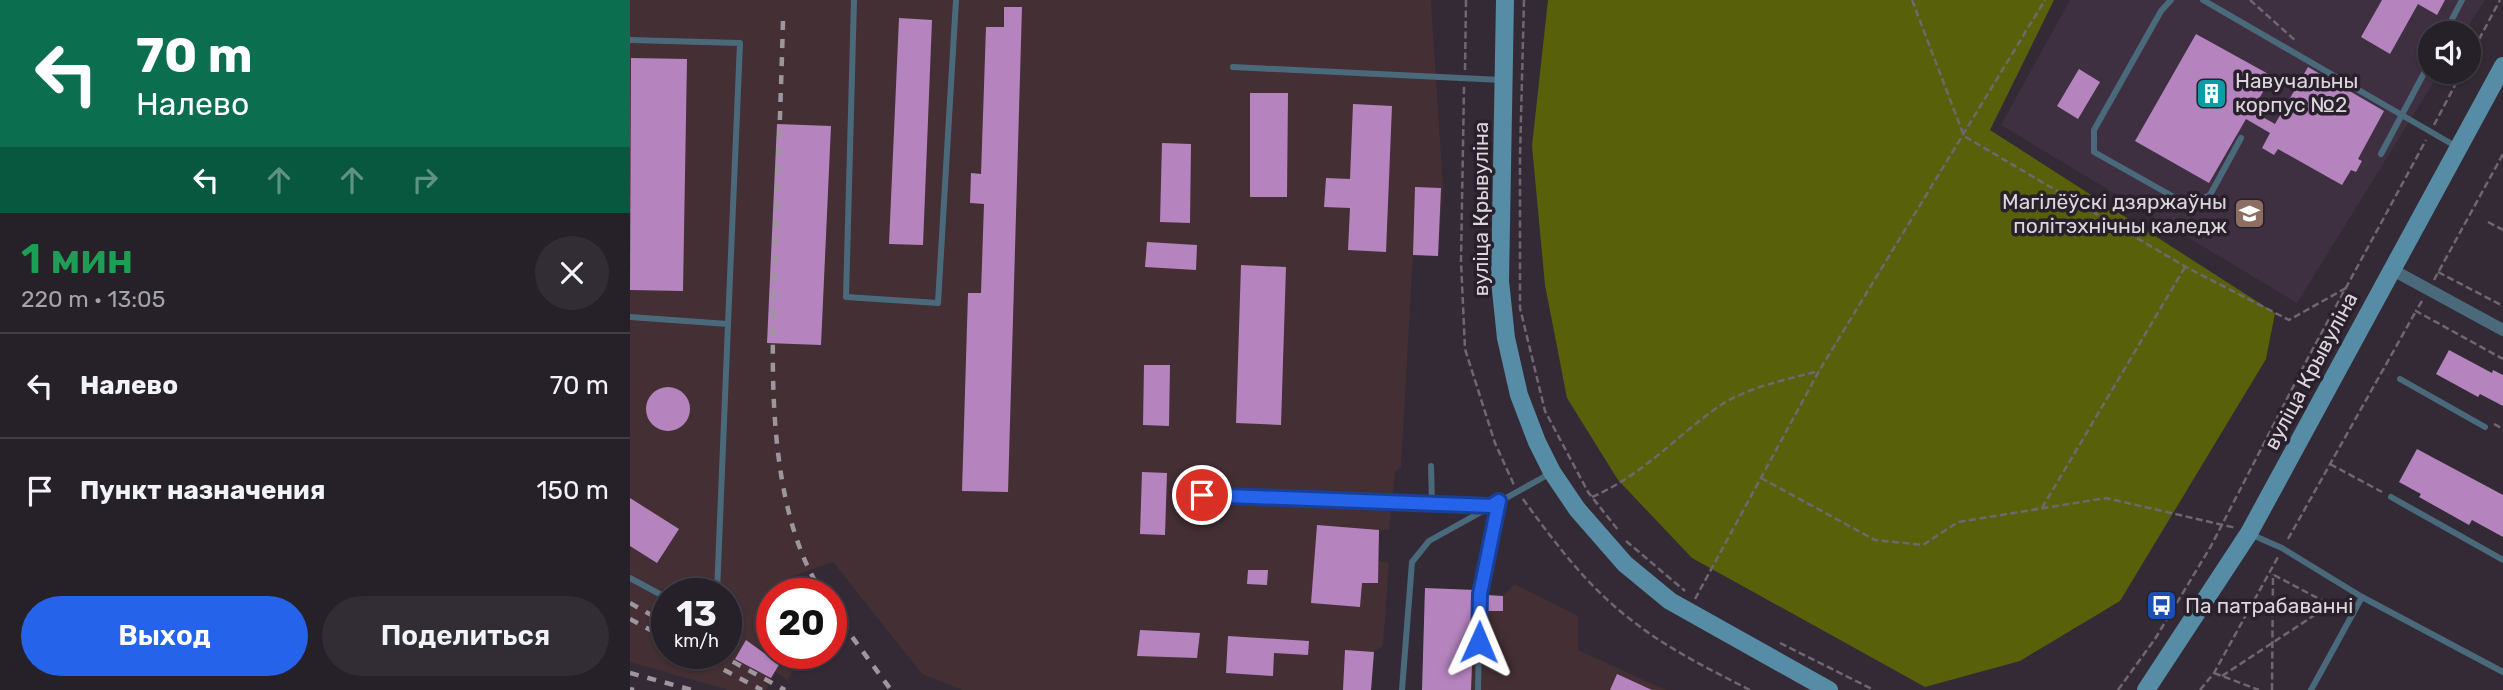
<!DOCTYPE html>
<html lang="ru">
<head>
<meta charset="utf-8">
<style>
	:root { --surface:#262028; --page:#322d34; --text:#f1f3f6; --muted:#a4a3a8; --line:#423e45; --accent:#2563eb }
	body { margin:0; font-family:Rubik,sans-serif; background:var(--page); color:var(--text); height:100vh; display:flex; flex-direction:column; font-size:26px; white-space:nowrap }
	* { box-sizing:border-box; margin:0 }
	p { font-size:23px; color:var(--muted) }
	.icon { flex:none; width:38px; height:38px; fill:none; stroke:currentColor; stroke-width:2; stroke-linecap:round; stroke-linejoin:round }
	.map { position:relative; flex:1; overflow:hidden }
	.panel { display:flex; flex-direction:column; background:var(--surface); width:630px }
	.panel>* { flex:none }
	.guide { background:#0b6e4f; color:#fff; overflow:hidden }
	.tools { position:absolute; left:1788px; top:21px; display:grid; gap:14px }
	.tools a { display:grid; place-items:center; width:63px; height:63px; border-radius:50%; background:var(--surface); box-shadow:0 2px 5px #0004,0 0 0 2px var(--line); font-size:35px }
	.speed { position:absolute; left:21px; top:578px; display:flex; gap:14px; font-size:35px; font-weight:700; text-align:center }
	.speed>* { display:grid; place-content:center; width:91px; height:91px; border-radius:50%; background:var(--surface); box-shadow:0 2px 5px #0004,0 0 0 2px var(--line); line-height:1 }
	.speed small { font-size:18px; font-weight:400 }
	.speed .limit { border:10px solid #d22; background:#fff; color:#111 }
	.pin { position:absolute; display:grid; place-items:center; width:60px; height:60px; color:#fff; margin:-30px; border:4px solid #fff; border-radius:50%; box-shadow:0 2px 7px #0007 }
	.me { position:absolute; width:77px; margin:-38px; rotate:1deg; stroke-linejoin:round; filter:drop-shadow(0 0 5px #0008) }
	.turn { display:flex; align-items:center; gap:24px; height:147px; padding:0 21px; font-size:32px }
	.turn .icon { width:91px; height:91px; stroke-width:2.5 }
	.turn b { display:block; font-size:49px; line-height:60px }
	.lanes { display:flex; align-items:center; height:66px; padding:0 21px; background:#0003; justify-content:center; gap:35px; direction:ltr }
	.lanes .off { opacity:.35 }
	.round { display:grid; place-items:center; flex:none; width:74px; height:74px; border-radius:37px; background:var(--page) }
	.headline { display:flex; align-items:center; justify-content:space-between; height:119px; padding:0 21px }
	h1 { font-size:42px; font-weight:600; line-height:52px; color:#1e9e55 }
	.action { display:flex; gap:14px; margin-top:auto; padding:14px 21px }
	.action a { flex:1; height:80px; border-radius:42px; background:var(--accent); color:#fff; font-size:28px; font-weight:600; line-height:80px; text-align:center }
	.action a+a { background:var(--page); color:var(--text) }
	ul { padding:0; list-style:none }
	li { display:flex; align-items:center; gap:21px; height:105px; padding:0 21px; border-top:2px solid var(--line) }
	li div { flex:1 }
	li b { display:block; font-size:26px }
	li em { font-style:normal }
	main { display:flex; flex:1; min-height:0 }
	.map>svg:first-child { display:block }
</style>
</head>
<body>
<main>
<section class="panel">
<div class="guide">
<div class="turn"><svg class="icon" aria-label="left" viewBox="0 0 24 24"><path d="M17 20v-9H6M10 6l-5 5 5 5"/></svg><div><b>70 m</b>Налево</div></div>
<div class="lanes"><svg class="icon" aria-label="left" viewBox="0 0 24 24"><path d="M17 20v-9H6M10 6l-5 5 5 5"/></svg><svg class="icon off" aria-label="ahead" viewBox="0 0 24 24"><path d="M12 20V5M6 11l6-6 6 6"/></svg><svg class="icon off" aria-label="ahead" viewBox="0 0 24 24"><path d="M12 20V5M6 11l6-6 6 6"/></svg><svg class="icon off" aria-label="right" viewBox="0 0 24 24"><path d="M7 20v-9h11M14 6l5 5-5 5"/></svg></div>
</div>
<div class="headline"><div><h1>1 мин</h1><p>220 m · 13:05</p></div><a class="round"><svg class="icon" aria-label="close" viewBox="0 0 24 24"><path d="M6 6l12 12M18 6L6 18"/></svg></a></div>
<ul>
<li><svg class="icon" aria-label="left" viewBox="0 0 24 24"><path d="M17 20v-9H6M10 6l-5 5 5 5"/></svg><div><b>Налево</b></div><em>70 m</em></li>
<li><svg class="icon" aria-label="arrive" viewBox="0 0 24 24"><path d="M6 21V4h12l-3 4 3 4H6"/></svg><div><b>Пункт назначения</b></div><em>150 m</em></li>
</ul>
<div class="action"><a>Выход</a><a>Поделиться</a></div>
</section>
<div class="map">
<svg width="1873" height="690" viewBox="0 0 1873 690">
	<rect width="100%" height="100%" fill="#332a35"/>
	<path fill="#3e3041" d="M1440,0H1855L1834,33H1801V72H1810L1667,303L1371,125Z"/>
	<g fill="#432f34" fill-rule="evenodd">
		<path d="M0,0H801L813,188L808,256L783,255L771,467L765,472L759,530H749L748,561L759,563L753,646L744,652L741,690H332L292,674L203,562L155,579L168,593H142V653H172L158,680L146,672L136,690H98L0,662ZM37,593H96V653H37Z"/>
		<path d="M884,584L948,616V650L1036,690H792L795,588L846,590V595L873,596Z"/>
	</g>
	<path fill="#59600a" d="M918,0H1424L1360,130L1645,313L1636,359L1490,601L1390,661L1295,687L1062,558L988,480L937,398L915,285L902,146Z"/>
	<g fill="#b584bf">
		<path d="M1752,0H1815L1807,15L1788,4L1760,54L1731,37Z"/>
		<path d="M374,7H392L378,492L332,491L338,293H351L354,204L340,203L341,173L351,174L356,27H374Z"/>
		<path d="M269,18L302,20L293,245L259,244Z"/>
		<path d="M1566,34L1642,76L1622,111L1645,124L1678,67L1754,111L1728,159L1732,161L1726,172L1721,170L1712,185L1648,149L1644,155L1632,148L1640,133L1616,119L1579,183L1505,141Z"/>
		<path d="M1,58L57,59L53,291L0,290Z"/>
		<path d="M1449,69L1470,82L1448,119L1427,106Z"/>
		<path d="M620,93H658L657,197H620Z"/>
		<path d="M723,104L762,106L756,252L718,250L720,208L694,207L696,178L720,179Z"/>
		<path d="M147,124L201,126L191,345L137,343Z"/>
		<path d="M532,143L561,144L560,223L530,222Z"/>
		<path d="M785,187L811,188L808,256L783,255Z"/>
		<path d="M517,242L567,245L566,270L515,267Z"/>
		<path d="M611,265L656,267L651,425L606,423Z"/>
		<path d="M1819,350L1862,373L1863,370L1873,375V406L1850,394L1848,397L1806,374Z"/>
		<path d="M514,365H540L539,426L513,425Z"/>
		<circle cx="38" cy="409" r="22"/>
		<path d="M1787,449L1873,495V537L1842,520L1839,525L1789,497L1791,494L1769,482Z"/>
		<path d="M512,472L537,473L535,535L510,534Z"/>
		<path d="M0,498L49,529L27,563L0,546Z"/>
		<path d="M687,525L749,530L748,583H732L730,607L681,603Z"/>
		<path d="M618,570H638L637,585L617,584Z"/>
		<path d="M66,577L82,587L81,593H57Z"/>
		<path d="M795,588L845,590L841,690H792Z"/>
		<path d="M856,595L873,596V611H855Z"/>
		<path d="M510,630L570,633L567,658L507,656Z"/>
		<path d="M598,636L679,641L678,655L644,653L643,676L596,673Z"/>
		<path d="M116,640L134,653H156L141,678L105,659Z"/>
		<path d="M715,650L744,652L741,690H713Z"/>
		<path d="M987,674L1022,690H980Z"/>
	</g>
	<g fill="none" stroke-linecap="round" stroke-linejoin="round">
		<g stroke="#6e6770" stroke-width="2.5" stroke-dasharray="7 3.5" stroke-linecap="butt">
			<path d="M894,0L890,157V308L915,411L958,492L988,530"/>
			<path d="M1282,0L1334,136L1556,267L1659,320L1716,288"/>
			<path d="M1620,0L1667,42"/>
			<path d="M1839,58L1870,0"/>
			<path d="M835,70L836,0"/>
			<path d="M834,87L831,261L835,349L865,443L884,485"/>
			<path d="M1804,125L1832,72"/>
			<path d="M1858,222L1873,230"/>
			<path d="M1808,272L1873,306"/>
			<path d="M1804,280L1873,154"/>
			<path d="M1792,301L1786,311L1873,359"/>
			<path d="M1864,424L1873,429"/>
			<path d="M1700,464L1752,492"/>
			<path d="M1131,478L1245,540L1293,545L1328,522L1476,498L1606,528"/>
			<path d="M962,497C1013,475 1044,438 1088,407C1117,387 1155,380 1189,371"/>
			<path d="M893,499C925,543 957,586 1000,619C1036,648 1079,669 1120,690"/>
			<path d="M1412,508L1555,267"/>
			<path d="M1658,539L1786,311"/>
			<path d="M996,541L1055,591"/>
			<path d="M1644,575L1712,611"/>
			<path d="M1065,599L1189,371L1415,0"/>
			<path d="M1150,643L1244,690"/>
			<path d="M1584,673L1629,690"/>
			<path d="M1592,676L1700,605"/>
			<path d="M1488,690L1525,639L1581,546L1679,356L1796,140"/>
			<path d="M1570,690L1584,673L1648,557"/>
			<path d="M1642,690L1643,574"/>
		</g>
		<g stroke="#4a6a7b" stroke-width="6">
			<path d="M224,0L216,297L308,303L326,0"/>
			<path d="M1541,0L1531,11L1464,130V152L1558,205L1580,195L1611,138"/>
			<path d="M1573,0L1827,147"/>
			<path d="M1815,33L1832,0"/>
			<path d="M0,40L110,43L98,324"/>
			<path d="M603,67L872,80"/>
			<path d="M1751,154L1801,60"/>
			<path d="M0,317L98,324L87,593"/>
			<path d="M1770,379L1855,427"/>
			<path d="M801,466L802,504"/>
			<path d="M545,493L861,506"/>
			<path d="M1761,497L1873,560"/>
			<path d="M1620,534L1652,548L1732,597L1873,672"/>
			<path d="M0,578L37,598"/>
			<path d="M772,690L782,562L799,541L921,473"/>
			<path d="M848,690L850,594L869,501"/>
			<path d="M1681,690L1732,597"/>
		</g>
		<path stroke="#4a6a7b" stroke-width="12" d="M1761,269L1873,330"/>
		<g stroke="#578ca6" stroke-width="18">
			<path d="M875,0L870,281L876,338L889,395L907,442L922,472L947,509L995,564L1040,601L1199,690"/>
			<path d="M1516,690L1619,533L1873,66"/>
		</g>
		<g stroke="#9d969e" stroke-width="4.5" stroke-dasharray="9 9" stroke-linecap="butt">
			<path d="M153,21C151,94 148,166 146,239C142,347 132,498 192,593"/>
			<path d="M0,603L37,624"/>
			<path d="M201,608L261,690"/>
			<path d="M0,619L37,639"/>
			<path d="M62,653L132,690"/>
			<path d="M87,653L155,690"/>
			<path d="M0,673L62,690"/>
			<path d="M0,689L4,690"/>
		</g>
	</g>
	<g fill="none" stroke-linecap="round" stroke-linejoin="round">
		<defs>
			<path id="route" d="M572,495L861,506L869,501L850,594L849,642"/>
		</defs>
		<use href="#route" stroke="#184099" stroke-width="18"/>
		<use href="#route" stroke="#2563eb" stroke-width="12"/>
	</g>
	<defs>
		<symbol id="building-square" viewBox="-11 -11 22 22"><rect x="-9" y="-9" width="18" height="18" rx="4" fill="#0f9aa8" stroke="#29202b"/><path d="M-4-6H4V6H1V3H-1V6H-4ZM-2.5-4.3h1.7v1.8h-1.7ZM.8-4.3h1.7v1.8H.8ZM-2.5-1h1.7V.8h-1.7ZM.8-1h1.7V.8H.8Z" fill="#fff"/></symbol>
		<symbol id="university-square" viewBox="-11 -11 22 22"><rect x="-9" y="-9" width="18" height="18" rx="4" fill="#8d6e63" stroke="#29202b"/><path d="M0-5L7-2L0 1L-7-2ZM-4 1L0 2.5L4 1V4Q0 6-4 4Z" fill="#fff"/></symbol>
		<symbol id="bus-square" viewBox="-11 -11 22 22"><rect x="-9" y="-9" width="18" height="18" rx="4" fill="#1a4fb4" stroke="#29202b"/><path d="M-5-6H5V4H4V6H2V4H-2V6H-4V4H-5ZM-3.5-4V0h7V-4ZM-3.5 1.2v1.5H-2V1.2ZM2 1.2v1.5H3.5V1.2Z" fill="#fff"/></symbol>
	</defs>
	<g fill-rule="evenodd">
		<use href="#building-square" x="1564" y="76" width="35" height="35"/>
		<use href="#university-square" x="1602" y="196" width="35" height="35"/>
		<use href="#bus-square" x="1514" y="588" width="35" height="35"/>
	</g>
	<g text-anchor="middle" stroke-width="7" stroke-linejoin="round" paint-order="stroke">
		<g font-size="21" fill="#dcd6dd" stroke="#29202b" text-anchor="start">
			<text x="1605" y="88">Навучальны<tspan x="1605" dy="24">корпус №2</tspan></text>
			<text x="1597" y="209" text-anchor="end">Магілёўскі дзяржаўны<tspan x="1597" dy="24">політэхнічны каледж</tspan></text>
			<text x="1555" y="613">Па патрабаванні</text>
		</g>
		<g font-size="21" fill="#dcd6dd" stroke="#29202b">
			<text transform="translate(851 209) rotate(-90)" y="7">вуліца Крывуліна</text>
			<text transform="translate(1681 371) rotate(-62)" y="7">вуліца Крывуліна</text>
		</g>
	</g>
</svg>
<div class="tools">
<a><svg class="icon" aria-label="sound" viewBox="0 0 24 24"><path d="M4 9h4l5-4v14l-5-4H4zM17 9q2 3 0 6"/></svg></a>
</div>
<div class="speed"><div>13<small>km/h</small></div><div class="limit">20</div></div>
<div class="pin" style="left:572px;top:495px;background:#d93025"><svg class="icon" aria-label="arrive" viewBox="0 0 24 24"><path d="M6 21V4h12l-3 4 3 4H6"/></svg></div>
<svg class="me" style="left:849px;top:642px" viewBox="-20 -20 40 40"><path d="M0-17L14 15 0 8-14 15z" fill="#2563eb" stroke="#fff" stroke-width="4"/></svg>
</div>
</main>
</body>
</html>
